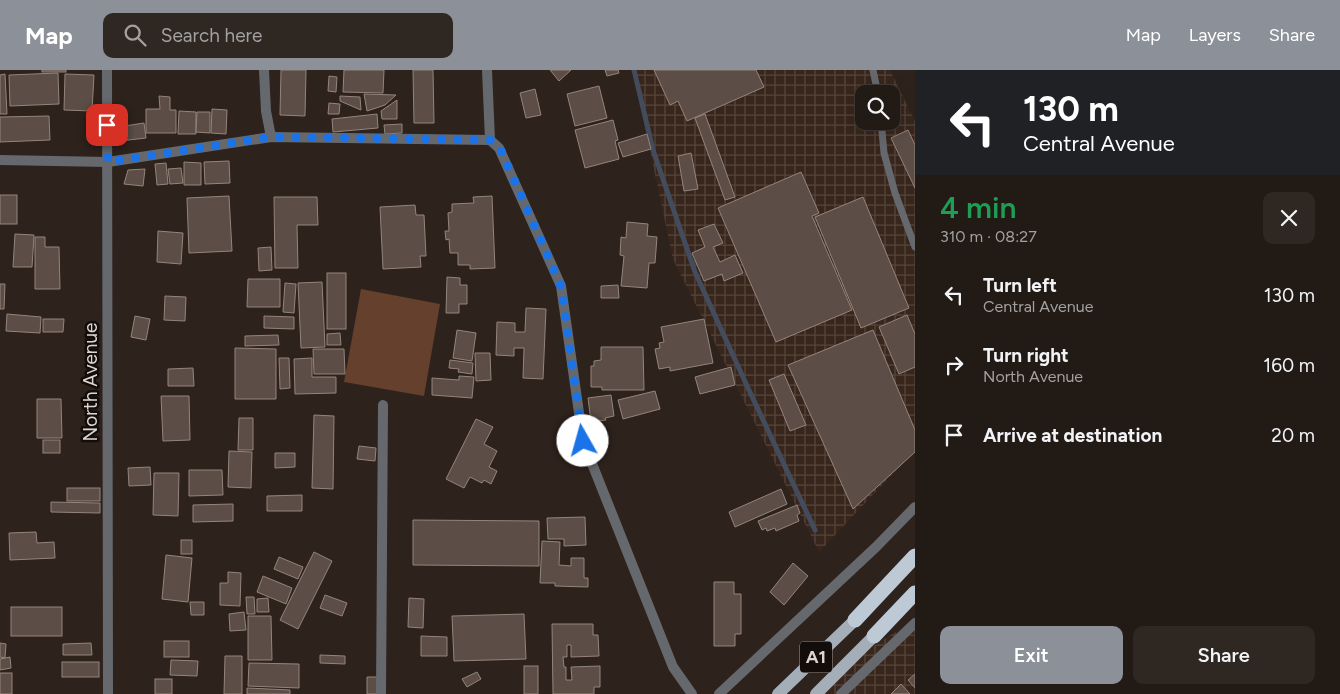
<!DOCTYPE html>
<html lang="en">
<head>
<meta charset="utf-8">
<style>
	:root { --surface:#221a15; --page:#2e2722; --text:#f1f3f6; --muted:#a2a1a0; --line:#3f3834; --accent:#8c9099 }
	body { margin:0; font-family:Figtree,sans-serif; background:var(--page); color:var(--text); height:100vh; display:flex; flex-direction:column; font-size:19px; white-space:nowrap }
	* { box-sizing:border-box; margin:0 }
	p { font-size:16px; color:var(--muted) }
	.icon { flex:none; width:28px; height:28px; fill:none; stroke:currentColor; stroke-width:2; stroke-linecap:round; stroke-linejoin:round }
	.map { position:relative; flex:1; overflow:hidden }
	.panel { display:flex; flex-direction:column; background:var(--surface); width:425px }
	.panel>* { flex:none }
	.banner { background:#202124; color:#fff; overflow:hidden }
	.fabs { position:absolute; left:855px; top:15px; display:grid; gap:10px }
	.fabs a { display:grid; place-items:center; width:45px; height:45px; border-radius:10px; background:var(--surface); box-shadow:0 5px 20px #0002,0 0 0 1px var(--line); font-size:25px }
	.pin { position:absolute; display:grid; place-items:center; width:42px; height:42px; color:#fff; margin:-21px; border-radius:10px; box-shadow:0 2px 8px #0006 }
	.me { position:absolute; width:55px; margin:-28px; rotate:353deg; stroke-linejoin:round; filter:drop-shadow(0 0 4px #0008) }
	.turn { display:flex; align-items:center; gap:18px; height:105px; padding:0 25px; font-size:22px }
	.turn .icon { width:65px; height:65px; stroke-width:2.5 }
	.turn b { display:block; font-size:35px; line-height:42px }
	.round { display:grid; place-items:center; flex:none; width:52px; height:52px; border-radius:10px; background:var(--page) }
	.overview { display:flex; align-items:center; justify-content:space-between; height:85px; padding:0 25px }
	h1 { font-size:30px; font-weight:600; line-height:38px; color:#1e9e55 }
	.primary-button { display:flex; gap:10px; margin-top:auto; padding:10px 25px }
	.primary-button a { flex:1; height:58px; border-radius:10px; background:var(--accent); color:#fff; font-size:20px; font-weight:600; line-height:58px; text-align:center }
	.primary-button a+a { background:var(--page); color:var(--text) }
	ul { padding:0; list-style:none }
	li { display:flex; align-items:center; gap:15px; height:70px; padding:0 25px }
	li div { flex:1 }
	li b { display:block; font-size:19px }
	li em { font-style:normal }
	header { display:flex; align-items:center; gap:30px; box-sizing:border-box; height:70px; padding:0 25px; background:var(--accent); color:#fff }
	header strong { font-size:24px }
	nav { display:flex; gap:28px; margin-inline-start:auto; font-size:18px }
	.search { width:350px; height:45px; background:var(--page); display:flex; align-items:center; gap:12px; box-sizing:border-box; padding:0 18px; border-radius:10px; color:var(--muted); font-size:19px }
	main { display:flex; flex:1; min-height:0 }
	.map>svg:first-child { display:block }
</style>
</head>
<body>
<header>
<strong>Map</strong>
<div class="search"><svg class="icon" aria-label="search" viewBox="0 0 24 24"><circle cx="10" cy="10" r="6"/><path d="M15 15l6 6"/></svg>Search here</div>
<nav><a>Map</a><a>Layers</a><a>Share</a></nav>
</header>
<main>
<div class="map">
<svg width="915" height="624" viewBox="0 0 915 624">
	<defs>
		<pattern id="industrial-grid" width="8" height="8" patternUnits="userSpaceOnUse" patternTransform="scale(1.25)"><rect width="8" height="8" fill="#38261c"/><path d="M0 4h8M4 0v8" fill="none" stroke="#54453c"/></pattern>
	</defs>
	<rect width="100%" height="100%" fill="#2e221c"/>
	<g fill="url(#industrial-grid)" fill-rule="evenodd">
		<path d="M633,0H890L915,51V380L819,482L673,189ZM864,24H891V51H864Z"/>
		<path d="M915,550V624H815L848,592Z"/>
	</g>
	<path fill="#64402d" d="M361,219L440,234L424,326L344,312Z"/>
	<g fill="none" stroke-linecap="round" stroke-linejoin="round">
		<path stroke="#434c5c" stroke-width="5" d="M634,0L653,80L695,202L748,318L815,460"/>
	</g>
	<g fill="#5c4e47" stroke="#94847c">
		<rect x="42" y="0" width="24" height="2"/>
		<path d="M281,0H306L305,46L280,45Z"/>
		<path d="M344,0H384L383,23L343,22Z"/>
		<path d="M413,0H433L434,53H414Z"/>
		<path d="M550,0H571L559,11Z"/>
		<path d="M605,0H618L619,3L607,6Z"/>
		<path d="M654,0H756L764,17L687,51L678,31L670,35Z"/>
		<path d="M58,3L59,34L10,36L9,5Z"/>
		<path d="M5,4L7,44H0V5Z"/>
		<path d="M65,4L94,5L92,41L64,40Z"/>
		<path d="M329,6L337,7L336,22L328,21Z"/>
		<path d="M599,16L607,48L575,56L567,24Z"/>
		<path d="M535,19L541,45L526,48L520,23Z"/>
		<path d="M364,24L396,25L385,35L367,41Z"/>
		<path d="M159,26L170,27V40H176V63H146V39H160Z"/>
		<path d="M340,26L360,27L361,40L340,31Z"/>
		<path d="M397,30V49H382L381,41Z"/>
		<path d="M329,33L340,34L339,44H328Z"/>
		<path d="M212,39L227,40L226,64L211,63Z"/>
		<path d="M179,41L196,42V64H178Z"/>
		<path d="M197,42H210V63L196,62Z"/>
		<path d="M377,44L378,58L333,62L332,49Z"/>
		<path d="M705,44L735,127L725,130L695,48Z"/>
		<path d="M49,46L50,70L0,72V47Z"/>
		<path d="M613,50L618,70L615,71L619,89L585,98L575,60Z"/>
		<path d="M144,53L146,68L120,71L118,57Z"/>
		<path d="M402,54V63L385,64L384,55Z"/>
		<path d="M908,60L915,75V118L891,68Z"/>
		<path d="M647,64L651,79L623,87L618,73Z"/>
		<path d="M691,83L698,119L684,121L678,86Z"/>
		<path d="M229,91L230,113L205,114L204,92Z"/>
		<path d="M184,92L201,93V115H184Z"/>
		<path d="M166,93L168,114L157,115L155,94Z"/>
		<path d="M181,98L183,113L170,114L168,99Z"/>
		<path d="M145,99L143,116L124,114L128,100Z"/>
		<path d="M801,102L819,143L812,146L852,240L776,272L718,138Z"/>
		<rect x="0" y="125" width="17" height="29"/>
		<path d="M229,126L232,181L189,183L187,128Z"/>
		<path d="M492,126L495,198L470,199V195H458V183H450L449,169L446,170L445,161H449L448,143L452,142V134L474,133L473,127Z"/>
		<path d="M274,127H317L318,155H297L298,198H275Z"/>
		<path d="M863,127L909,238L861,258L815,147Z"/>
		<path d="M415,135L416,145H424L426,186H420L421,197L383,199L380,137Z"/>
		<path d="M627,152L648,154L647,166L657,167L655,193H649L647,218L621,216L624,186L620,185L621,167L626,168Z"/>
		<path d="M714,154L723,173L713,177L720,192L735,185L743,203L724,211L722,204L704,211L692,183L705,177L698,160Z"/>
		<path d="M158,161L183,163L181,194L157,192Z"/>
		<path d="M15,164L34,165L32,197H13Z"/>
		<path d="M35,167H45V177H59L60,219H35Z"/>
		<path d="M271,177L272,200L259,201L258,178Z"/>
		<rect x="327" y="203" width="19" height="56"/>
		<path d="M447,207L460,208V215H467V234H459V243H446Z"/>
		<path d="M248,209H280V237H247Z"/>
		<path d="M322,212L325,277L301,278L298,213Z"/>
		<path d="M285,213L296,214L294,243L283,242Z"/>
		<path d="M0,214H5L4,239H0Z"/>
		<path d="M618,215L619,228H601V216Z"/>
		<path d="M165,226L186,227L185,251L164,250Z"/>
		<path d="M526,238L546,239L543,309L523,308L524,278H514V286L496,285L497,252L515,253V262H525Z"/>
		<path d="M7,244L41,247L40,263L6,261Z"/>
		<path d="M907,245L915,264V297L899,304L879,257Z"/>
		<path d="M135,246L150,249L146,270L131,267Z"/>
		<path d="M264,246L294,247V259L264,258Z"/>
		<path d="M43,249H64L63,262H43Z"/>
		<path d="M704,249L713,293L670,301V297L659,299L655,279L660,278L659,273L664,272L661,257Z"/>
		<path d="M457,260L476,263L472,291L453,288Z"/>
		<path d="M873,260L915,360V382L853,439L788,295Z"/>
		<path d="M340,263L341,275H327V264Z"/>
		<path d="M278,265L279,275L245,276V266Z"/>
		<path d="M601,277H643L644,320H602V317H591V296H594V291L601,290Z"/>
		<path d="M235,278L276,279V329H235Z"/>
		<path d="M313,279H344L345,304H314Z"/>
		<path d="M475,283H490L491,310L476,311Z"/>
		<path d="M279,288H289L290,318L280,319Z"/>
		<path d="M312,288V307H336V323L295,324L294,289Z"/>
		<path d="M450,290L473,293L472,304L458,302L459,299L449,298Z"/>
		<path d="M731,297L735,315L700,324L695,307Z"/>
		<path d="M193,298L194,316H168V299Z"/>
		<path d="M784,304L806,355L790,361L769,310Z"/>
		<path d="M459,306L474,307L472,328L432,325V308L459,310Z"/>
		<path d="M655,321L660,339L623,349L618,330Z"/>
		<path d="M611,325L614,346L605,348L606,350L591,352L588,328Z"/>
		<path d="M161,326H189L190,370L163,371Z"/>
		<path d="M37,329H61L62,368H37Z"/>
		<path d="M314,345L334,346L333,419L312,418Z"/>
		<path d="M239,348H253V380H238Z"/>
		<path d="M476,349L493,357L484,374L497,381L489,397L497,401L491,414L484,410L482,413L470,407L464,418L446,409Z"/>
		<rect x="43" y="370" width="17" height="13"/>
		<path d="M359,376L376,378L375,391L357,389Z"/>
		<path d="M229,381L252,382L251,418L228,417Z"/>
		<path d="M275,383H295V397L275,398Z"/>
		<path d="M150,397L151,415L129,416L128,398Z"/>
		<path d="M189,400H222L223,425L189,426Z"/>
		<path d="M154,403H179L178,446L153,445Z"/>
		<rect x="67" y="418" width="33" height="13"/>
		<path d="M781,419L787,434L735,457L729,442Z"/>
		<path d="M302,425V441H267V426Z"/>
		<path d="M51,432L100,433V443L51,442Z"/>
		<path d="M233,434V451L193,452V435Z"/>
		<path d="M797,435L800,443L797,445L799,451L776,461L775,458L767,461L766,458L762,460L758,451Z"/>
		<path d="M585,447L586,475L564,476V469H548L547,448Z"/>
		<path d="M413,450L539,451V496L413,495Z"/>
		<path d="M36,462L37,473L54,472L55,488L10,490L9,463Z"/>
		<rect x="181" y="470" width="11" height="14"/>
		<path d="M542,471L560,472L559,495L571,496V488H584V508H588V517L555,516V513H540Z"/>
		<path d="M314,482L332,491L298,559L280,550Z"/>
		<path d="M166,485L192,488L188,532L162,529Z"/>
		<path d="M279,487L303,497L298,509L274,499Z"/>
		<path d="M793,493L808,506L784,535L770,522Z"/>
		<path d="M228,502L241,503L240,536L220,535V513H228Z"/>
		<path d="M263,506L292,518L286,534L257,522Z"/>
		<path d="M714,512H734V524H741V564H735V576H714Z"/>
		<path d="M325,525L347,533L342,546L320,538Z"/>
		<path d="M246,527H254L255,544H247Z"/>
		<path d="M268,528L269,542H257V529Z"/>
		<path d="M409,528L424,529L423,558L408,557Z"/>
		<path d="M190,532H204V545H191Z"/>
		<rect x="11" y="537" width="51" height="29"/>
		<path d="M244,542L246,560L230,561L229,544Z"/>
		<path d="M524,544L526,589L454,591L452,546Z"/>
		<path d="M248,546H271L272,590H248Z"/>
		<path d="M552,554H593V565H598L599,586L571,587V575H567V587H563L564,597H566V610H572L571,597L600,596V617H594V624H553Z"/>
		<path d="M421,566L447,567V586H421Z"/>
		<rect x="164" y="571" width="25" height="16"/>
		<path d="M0,573L6,574L5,588L0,587Z"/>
		<path d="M91,573L92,585H63V574Z"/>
		<path d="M320,585L345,586V594L320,593Z"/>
		<path d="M225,586H242V624H224Z"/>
		<path d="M10,587L11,598L0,600V589Z"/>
		<path d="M171,590L198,591L197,606L170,605Z"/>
		<rect x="62" y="592" width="37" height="15"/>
		<path d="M249,593L299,594V618L248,616Z"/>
		<rect x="524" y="596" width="14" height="28"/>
		<path d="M477,602L481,609L467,617L462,609Z"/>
		<rect x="0" y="603" width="12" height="21"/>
		<path d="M915,604V618L908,610Z"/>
		<path d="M367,607H379L378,624H367Z"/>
		<rect x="155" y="609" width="17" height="15"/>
		<path d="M901,614L910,624H891Z"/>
		<path d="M247,618L290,620V624H247Z"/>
	</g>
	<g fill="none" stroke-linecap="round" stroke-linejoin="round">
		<g stroke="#65696e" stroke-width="7">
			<path d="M873,0L878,24"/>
			<path d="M881,51L884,83L895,123L915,177"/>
		</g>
		<g stroke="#65696e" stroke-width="10">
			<path d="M107,0L108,624"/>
			<path d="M264,0L266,41L271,67"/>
			<path d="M487,0L490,70L499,78L561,216L583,371L673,597L692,624"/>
			<path d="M0,90L108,92L271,67L490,70"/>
			<path d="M381,624L383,335"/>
		</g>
		<g stroke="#65696e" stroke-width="10">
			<path d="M719,624L876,477L915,437"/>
			<path d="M841,624L915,553"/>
		</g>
		<g stroke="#a4aeb9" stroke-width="12">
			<path d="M778,624L855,550"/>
			<path d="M816,624L874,566"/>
		</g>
		<g stroke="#bec9d6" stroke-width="15">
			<path d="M855,550L915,486"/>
			<path d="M874,566L915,523"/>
		</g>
	</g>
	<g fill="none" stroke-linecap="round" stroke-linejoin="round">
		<path stroke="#1a73e8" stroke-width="9" stroke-dasharray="0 16.2" d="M107,55L108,92L271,67L490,70L500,78L561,216L583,371"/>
	</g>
	<g text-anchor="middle" stroke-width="5" stroke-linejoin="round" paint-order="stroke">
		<rect fill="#120d0a" stroke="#a19995" stroke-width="1" x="800" y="571.5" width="32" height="31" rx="4"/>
		<g font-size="18" font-weight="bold" fill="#ded5d1">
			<text x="816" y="593">A1</text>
		</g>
		<g font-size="19" fill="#ded5d1" stroke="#120d0a">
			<text transform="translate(90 312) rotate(-90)" y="7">North Avenue</text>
		</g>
	</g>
</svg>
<div class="fabs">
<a><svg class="icon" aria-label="search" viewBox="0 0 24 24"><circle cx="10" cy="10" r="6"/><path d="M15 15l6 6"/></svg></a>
</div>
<div class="pin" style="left:107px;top:55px;background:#d93025"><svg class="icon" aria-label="arrive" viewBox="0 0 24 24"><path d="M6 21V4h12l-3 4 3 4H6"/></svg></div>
<svg class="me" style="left:583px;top:371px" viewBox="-20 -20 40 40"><circle r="19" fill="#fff"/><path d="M0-13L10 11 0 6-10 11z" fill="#1a73e8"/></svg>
</div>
<section class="panel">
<div class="banner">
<div class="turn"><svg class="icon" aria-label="left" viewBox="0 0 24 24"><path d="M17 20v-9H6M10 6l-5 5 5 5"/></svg><div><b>130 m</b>Central Avenue</div></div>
</div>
<div class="overview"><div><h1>4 min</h1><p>310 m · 08:27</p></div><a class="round"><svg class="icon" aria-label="close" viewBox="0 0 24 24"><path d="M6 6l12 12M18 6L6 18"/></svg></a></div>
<ul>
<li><svg class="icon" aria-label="left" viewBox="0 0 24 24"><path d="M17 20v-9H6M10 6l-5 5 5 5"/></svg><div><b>Turn left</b><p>Central Avenue</p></div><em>130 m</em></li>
<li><svg class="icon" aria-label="right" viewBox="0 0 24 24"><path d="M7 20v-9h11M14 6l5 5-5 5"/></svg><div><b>Turn right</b><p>North Avenue</p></div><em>160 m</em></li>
<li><svg class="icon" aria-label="arrive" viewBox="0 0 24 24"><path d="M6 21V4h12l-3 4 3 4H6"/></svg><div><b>Arrive at destination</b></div><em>20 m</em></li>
</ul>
<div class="primary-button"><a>Exit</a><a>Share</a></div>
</section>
</main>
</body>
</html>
